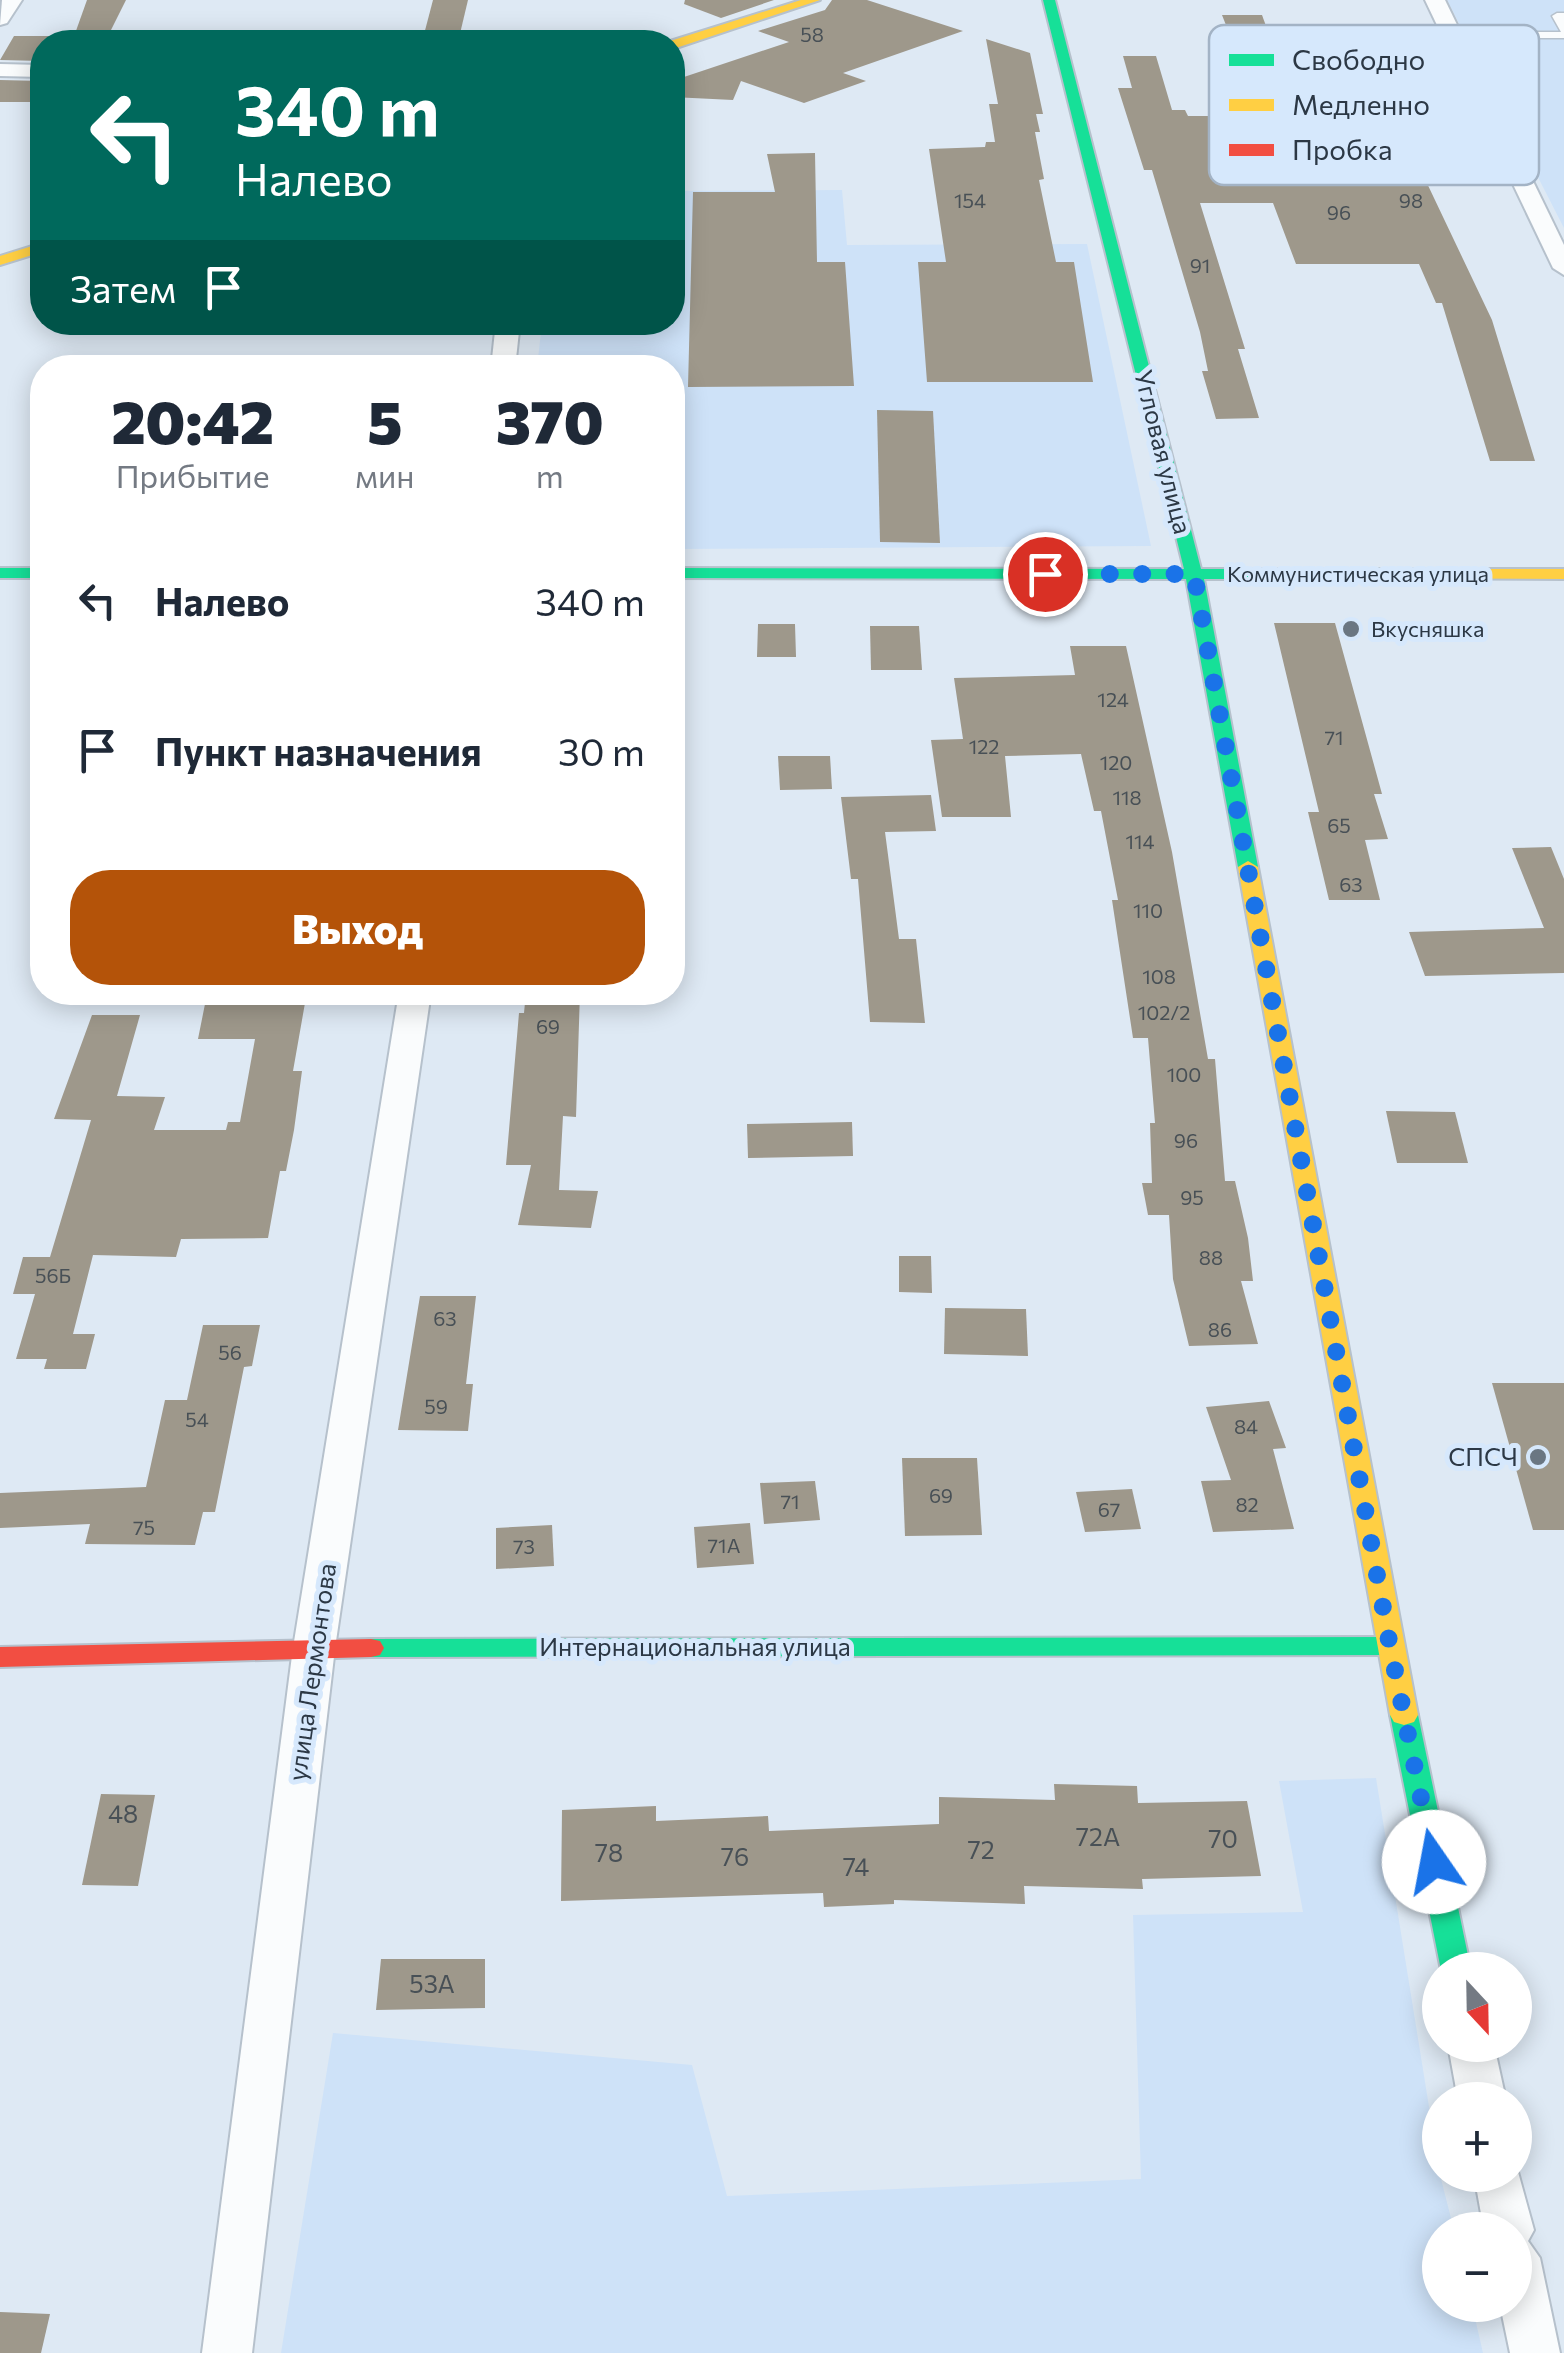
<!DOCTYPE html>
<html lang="ru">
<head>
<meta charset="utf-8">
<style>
	:root { --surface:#fff; --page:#f6f6f7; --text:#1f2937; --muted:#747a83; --accent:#b45309 }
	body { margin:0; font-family:Commissioner,sans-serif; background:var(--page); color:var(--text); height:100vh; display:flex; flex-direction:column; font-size:38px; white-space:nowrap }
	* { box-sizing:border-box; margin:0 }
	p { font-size:32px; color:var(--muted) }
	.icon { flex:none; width:55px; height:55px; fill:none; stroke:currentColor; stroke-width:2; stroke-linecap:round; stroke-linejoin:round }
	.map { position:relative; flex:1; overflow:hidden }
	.panel { position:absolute; left:30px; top:355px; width:655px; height:650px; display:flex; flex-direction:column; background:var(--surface); border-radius:40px; box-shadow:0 5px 25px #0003 }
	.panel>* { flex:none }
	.banner { position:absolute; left:30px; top:30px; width:655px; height:305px; border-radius:40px; box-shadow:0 5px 25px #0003; background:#00695c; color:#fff; overflow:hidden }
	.needle { width:65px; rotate:158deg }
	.fabs { position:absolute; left:1422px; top:1952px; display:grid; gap:20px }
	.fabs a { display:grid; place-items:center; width:110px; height:110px; border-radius:50%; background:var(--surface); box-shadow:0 5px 25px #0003; font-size:50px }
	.pin { position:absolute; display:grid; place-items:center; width:85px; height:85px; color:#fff; margin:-42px; border:5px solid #fff; border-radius:50%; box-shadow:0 2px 10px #0007 }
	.me { position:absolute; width:110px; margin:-55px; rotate:348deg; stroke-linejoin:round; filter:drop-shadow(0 0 8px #0008) }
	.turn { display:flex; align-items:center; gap:35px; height:210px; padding:0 40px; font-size:45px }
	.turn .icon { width:130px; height:130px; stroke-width:2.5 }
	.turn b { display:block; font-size:70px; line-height:85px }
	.then { display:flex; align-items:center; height:95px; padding:0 40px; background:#0003; gap:20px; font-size:38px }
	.eta { display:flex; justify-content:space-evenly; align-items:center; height:170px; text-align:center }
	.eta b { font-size:60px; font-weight:800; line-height:70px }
	.cta { display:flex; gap:20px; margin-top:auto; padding:20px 40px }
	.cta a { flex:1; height:115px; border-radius:40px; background:var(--accent); color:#fff; font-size:40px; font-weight:800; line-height:115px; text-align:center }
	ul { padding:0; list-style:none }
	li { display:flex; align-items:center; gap:30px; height:150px; padding:0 40px }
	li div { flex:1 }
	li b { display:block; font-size:38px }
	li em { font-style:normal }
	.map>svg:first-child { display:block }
</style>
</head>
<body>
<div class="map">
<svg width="1564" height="2353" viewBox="0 0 1564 2353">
	<rect width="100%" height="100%" fill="#dee9f4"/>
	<g fill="#cee2f8">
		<path d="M1447,0H1564V228Z"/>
		<path d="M842,190L847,245L1087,244L1151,546L673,549L672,368H537L542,323L672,322L673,191Z"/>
		<path d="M1376,1778L1440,2175L1454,2230H1440V2305H1472L1483,2353H281L333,2033L692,2065L727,2196L1141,2179L1133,1915L1303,1912L1279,1781Z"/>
	</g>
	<g fill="#9e988b">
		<path d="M87,0H126L105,42H72Z"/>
		<path d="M433,0H468L458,42H422Z"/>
		<path d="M685,0H774L721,18L684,4Z"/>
		<path d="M832,0H867L963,31L843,73L866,81L804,103L741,81L733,100L672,97V81L789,42L758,31L825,10Z"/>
		<path d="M1222,15H1262L1274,48H1235Z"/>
		<path d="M14,36H69L66,42H42V61L0,60Z"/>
		<path d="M986,39L1030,53L1043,114H1036L1040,132H1035L1044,179L1039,180L1056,262H1074L1093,382H927L918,262H946L929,149L985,147L986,142H995L989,104H998Z"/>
		<path d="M1123,56H1156L1172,110H1185L1188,116H1291L1299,137H1405L1492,320L1535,461H1490L1442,303H1436L1419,264H1296L1273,203H1200L1245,349H1238L1259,418L1216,419L1202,371H1208L1200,332L1152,170H1144L1118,88H1132Z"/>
		<path d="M0,80L42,81V88L35,102H0Z"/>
		<path d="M815,153L817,262H845L854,386L688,387L693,192H775L767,154Z"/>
		<path d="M877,410L933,411L940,543L880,542Z"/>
		<path d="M1274,623H1335L1382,794H1374L1388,839L1365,840L1380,900H1329L1308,812H1319Z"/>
		<path d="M758,624H795L796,657H757Z"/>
		<path d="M870,626H919L922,670H871Z"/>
		<path d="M1070,646H1126L1172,852L1208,1059H1215L1225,1181H1235L1248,1238L1253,1281H1241L1258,1344L1189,1346L1173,1279L1169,1215H1148L1142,1183H1152L1150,1123H1155L1148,1038H1133L1112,900H1118L1101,811H1094L1081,754L1005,756L1011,817H942L931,740L963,739L954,678L1075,675Z"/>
		<path d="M778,756H830L832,789L780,790Z"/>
		<path d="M931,795L936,831L885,832L899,939H916L925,1023L870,1022L858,879H851L841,797Z"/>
		<path d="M1551,847L1564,879V973L1425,976L1409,932L1544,928L1512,848Z"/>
		<path d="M526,992H580L576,1117L563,1116L559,1190L598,1191L591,1228L518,1225L531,1165H506L519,1013H524Z"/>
		<path d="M305,1003L293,1071H302L294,1130L286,1171H280L268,1238L181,1239L176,1257L93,1255L73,1334H95L86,1369H44L47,1359H16L35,1294H13L23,1257H50L91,1120L54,1119L92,1015H140L117,1096L165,1097L154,1130H226L228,1122H240L255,1039H198L205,1004Z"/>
		<path d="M1386,1111L1455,1112L1468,1163H1397Z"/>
		<path d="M852,1122L853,1156L748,1158L747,1124Z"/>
		<path d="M899,1256H931L932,1293L899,1292Z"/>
		<path d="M420,1296H476L466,1384H473L468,1431L398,1430Z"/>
		<path d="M945,1308L1026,1309L1028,1356L944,1354Z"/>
		<path d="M203,1325H260L252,1366L244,1367L215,1512H203L195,1545L85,1544L90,1524L0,1528V1493L146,1487L165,1400H187Z"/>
		<path d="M1492,1383H1564V1530H1533Z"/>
		<path d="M1269,1401L1286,1448L1273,1449L1294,1529L1213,1532L1201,1481L1231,1480L1206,1407Z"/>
		<path d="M902,1458H977L982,1535L905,1536Z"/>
		<path d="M815,1481L820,1520L764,1524L760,1483Z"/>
		<path d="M1132,1489L1141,1529L1085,1532L1076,1492Z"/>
		<path d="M750,1523L754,1564L697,1568L694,1527Z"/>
		<path d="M552,1525L554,1566L496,1569V1528Z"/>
		<path d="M1054,1784L1137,1786L1138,1803L1247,1801L1261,1876L1142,1879L1143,1889L1024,1886L1025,1904L894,1900V1904L824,1907L823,1893L561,1901L562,1810L656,1806V1821L768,1816L769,1831L939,1824V1797L1055,1800Z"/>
		<path d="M101,1794L155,1795L138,1886L82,1885Z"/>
		<path d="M381,1959H485V2008L376,2010Z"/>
		<path d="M0,2312L50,2314L41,2353H0Z"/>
	</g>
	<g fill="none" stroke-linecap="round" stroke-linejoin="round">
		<defs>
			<g id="lane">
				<path d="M1557,13H1564V38H1452L1447,35L1452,32H1561L1552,16Z"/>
				<path d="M178,322H191V323L185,327Z"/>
			</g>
			<g id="street">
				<path d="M2,0H22L7,23L0,25Z"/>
				<path d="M1425,0H1445L1564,245V275L1553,268Z"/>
				<path d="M0,64L42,65V77L0,76Z"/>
				<path d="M496,322H520L515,368H491Z"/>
				<path d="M399,992H431L335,1648L252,2353H202L293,1648Z"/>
				<path d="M1448,2045H1494L1506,2100H1458Z"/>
				<path d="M1515,2161L1534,2230L1528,2241L1540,2258L1560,2353H1510L1500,2305H1515V2230H1484L1474,2175H1515Z"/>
			</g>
			<g id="fast">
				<path d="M1043,0H1055L1201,569H1368L1377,574L1368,579H1204L1258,867L1248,873L1238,867L1186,579L672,578V568L1184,569Z"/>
				<rect x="0" y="568" width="42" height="10"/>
				<path d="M1390,1637L1399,1639L1403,1646L1399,1653L1390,1655L371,1657L362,1655L358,1648L362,1641L371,1639Z"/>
				<path d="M1404,1705L1414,1708L1418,1715L1471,1970H1441L1390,1715L1394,1708Z"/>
			</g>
			<g id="slow">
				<path d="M801,0H820L676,48L672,49V42H667Z"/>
				<path d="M42,243V252L0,265V256Z"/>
				<path d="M1368,569H1564V579L1362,578L1359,574Z"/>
				<path d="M1248,861L1258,867L1418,1715L1414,1722L1404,1725L1394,1722L1390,1715L1238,867Z"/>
			</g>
			<path id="jam" d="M371,1639L380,1641L384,1648L380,1655L371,1657L0,1667V1647Z"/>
		</defs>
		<use href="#lane" stroke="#b6c1cc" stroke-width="3"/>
		<use href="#street" stroke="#b6c1cc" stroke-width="4"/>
		<use href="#fast" stroke="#b6c1cc" stroke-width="4"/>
		<use href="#slow" stroke="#b6c1cc" stroke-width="4"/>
		<use href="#jam" stroke="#b6c1cc" stroke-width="4"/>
		<use href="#lane" fill="#fafcfd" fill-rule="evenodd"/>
		<use href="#street" fill="#fafcfd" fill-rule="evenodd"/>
		<use href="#fast" fill="#16e098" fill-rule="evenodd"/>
		<use href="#slow" fill="#ffcf43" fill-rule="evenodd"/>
		<use href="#jam" fill="#f24e42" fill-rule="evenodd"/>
	</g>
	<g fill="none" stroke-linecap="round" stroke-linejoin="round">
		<path stroke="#1a73e8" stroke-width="18" stroke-dasharray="0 32.4" d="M1045,574H1194L1390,1646L1434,1862"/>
	</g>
	<g fill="#6a7682" stroke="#d6e8fc" stroke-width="4">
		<circle cx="1351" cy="629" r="10"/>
		<circle cx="1538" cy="1457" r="10"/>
	</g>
	<g text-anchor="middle" stroke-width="10" stroke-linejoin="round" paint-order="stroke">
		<g font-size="20" fill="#485056">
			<text x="812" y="42">58</text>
			<text x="970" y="208">154</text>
			<text x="1411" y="208">98</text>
			<text x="1339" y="220">96</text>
			<text x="1200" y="273">91</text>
			<text x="1113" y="707">124</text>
			<text x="1334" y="745">71</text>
			<text x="984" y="754">122</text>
			<text x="1116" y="770">120</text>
			<text x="1127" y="805">118</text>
			<text x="1339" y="833">65</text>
			<text x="1140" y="849">114</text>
			<text x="1351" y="892">63</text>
			<text x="1148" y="918">110</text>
			<text x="1159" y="984">108</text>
			<text x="1164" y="1020">102/2</text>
			<text x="548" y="1034">69</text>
			<text x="1184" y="1082">100</text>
			<text x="1186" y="1148">96</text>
			<text x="1192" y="1205">95</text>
			<text x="1211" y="1265">88</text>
			<text x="53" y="1283">56Б</text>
			<text x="445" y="1326">63</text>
			<text x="1220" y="1337">86</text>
			<text x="230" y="1360">56</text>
			<text x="436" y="1414">59</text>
			<text x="197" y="1427">54</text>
			<text x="1246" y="1434">84</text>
			<text x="941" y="1503">69</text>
			<text x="790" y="1509">71</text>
			<text x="1247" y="1512">82</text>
			<text x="1109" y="1517">67</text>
			<text x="144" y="1535">75</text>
			<text x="724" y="1553">71А</text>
			<text x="524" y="1554">73</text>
		</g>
		<g font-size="22" fill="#2c3845" stroke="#d6e8fc">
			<text x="1358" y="582">Коммунистическая улица</text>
		</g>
		<g font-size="22" fill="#2c3845" stroke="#d6e8fc" text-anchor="start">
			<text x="1371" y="637">Вкусняшка</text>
		</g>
		<g font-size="25" fill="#2c3845" stroke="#d6e8fc">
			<text transform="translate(1163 452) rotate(76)" y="9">Угловая улица</text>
			<text x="695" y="1656">Интернациональная улица</text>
			<text transform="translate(312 1672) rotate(-82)" y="9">улица Лермонтова</text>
		</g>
		<g font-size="25" fill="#2c3845" stroke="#d6e8fc" text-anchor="end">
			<text x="1518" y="1466">СПСЧ</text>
		</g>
		<g font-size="25" fill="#485056">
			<text x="123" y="1823">48</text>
			<text x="1098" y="1846">72А</text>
			<text x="1223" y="1848">70</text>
			<text x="981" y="1859">72</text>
			<text x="609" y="1862">78</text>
			<text x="735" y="1866">76</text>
			<text x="856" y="1876">74</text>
			<text x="432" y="1993">53А</text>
		</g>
	</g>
	<rect x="1209" y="25" width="330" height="160" rx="15" fill="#d6e8fc" stroke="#a3b3c5" stroke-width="2.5"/>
	<rect x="1229" y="54" width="45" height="12" fill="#16e098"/>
	<rect x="1229" y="99" width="45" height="12" fill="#ffcf43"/>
	<rect x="1229" y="144" width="45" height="12" fill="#f24e42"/>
	<g font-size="28" fill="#2c3845">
		<text x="1292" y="70">Свободно</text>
		<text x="1292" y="115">Медленно</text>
		<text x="1292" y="160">Пробка</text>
	</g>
</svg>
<div class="fabs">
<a><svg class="needle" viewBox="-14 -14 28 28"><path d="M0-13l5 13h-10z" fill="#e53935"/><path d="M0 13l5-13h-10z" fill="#747a83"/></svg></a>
<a>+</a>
<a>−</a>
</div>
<div class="pin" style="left:1045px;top:574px;background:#d93025"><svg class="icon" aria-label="arrive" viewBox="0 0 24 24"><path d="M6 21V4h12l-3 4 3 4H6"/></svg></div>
<svg class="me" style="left:1434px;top:1862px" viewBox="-20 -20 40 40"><circle r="19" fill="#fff"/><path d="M0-13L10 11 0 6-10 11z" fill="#1a73e8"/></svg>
<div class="banner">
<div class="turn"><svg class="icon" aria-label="left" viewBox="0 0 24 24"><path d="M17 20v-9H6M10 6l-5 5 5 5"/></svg><div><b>340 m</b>Налево</div></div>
<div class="then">Затем<svg class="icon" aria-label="arrive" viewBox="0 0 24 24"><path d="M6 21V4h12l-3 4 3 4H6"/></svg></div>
</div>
<section class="panel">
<div class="eta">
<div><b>20:42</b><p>Прибытие</p></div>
<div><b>5</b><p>мин</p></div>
<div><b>370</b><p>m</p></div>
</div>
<ul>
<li><svg class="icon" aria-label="left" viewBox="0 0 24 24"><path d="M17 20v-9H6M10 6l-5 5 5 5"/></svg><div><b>Налево</b></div><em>340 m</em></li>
<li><svg class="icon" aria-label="arrive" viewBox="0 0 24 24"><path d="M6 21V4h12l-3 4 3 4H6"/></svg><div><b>Пункт назначения</b></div><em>30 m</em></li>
</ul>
<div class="cta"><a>Выход</a></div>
</section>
</div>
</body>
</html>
